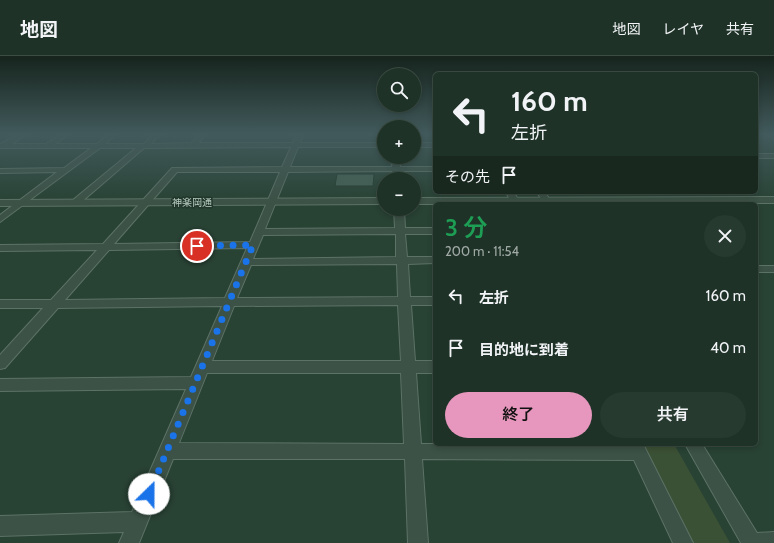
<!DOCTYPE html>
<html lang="ja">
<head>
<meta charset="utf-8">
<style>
	:root { --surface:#1e3227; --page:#263a2f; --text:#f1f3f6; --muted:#a1aaa7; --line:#3c4d44; --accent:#e797bd }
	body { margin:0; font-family:Cabin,"Noto Sans JP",sans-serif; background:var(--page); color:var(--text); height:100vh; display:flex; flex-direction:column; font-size:15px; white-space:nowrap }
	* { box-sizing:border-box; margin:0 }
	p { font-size:13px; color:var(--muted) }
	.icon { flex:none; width:22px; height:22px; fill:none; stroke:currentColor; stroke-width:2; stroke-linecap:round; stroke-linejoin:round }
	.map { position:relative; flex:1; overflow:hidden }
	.drawer { position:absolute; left:433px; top:146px; width:325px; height:244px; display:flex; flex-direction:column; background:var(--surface); border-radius:6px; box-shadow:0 2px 6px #0003,0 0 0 1px var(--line) }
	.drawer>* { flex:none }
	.hud { position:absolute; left:433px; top:16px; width:325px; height:122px; border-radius:6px; box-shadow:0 2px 6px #0003,0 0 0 1px var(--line); background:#1e3227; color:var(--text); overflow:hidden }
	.tools { position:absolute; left:377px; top:12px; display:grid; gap:8px }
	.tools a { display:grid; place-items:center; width:44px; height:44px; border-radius:50%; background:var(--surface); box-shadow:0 2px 6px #0003,0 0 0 1px var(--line); font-size:20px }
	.pin { position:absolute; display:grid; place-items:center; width:34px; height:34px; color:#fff; margin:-17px; border:2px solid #fff; border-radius:50%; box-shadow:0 1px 4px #0007 }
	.me { position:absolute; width:44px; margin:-22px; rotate:23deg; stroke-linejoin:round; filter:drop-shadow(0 0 3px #0008) }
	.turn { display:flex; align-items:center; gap:14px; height:84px; padding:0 12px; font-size:18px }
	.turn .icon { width:52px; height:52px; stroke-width:2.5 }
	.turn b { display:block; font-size:28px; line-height:34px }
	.then { display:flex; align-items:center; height:38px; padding:0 12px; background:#0003; gap:8px; font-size:15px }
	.round { display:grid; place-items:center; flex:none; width:42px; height:42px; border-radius:21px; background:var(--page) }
	.overview { display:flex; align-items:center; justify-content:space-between; height:68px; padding:0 12px }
	h1 { font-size:24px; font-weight:600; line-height:30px; color:#1e9e55 }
	.button { display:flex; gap:8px; margin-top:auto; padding:8px 12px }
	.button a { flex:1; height:46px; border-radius:24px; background:var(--accent); color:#111; font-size:16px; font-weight:600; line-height:46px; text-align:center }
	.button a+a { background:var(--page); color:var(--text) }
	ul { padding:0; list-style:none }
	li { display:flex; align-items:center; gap:12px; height:52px; padding:0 12px }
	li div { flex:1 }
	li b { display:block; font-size:15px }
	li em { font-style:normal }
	header { display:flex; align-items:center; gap:24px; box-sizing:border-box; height:56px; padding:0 20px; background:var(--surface); border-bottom:1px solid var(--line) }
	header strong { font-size:19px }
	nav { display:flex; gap:22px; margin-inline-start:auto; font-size:14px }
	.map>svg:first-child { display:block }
</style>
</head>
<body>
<header>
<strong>地図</strong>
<nav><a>地図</a><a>レイヤ</a><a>共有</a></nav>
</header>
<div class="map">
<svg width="774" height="487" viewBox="0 0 774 487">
	<rect width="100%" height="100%" fill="#284234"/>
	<path fill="#3b5135" d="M641,388H674L730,487H691Z"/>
	<path fill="#446152" stroke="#23392d" d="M337,118H374L373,130H335Z"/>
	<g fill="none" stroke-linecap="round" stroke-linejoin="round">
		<defs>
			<g id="minor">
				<path d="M19,78H27L12,88H46L61,78H69L55,88H97L109,78H117L105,88H144L153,78H160L151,88L192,87L199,78H206L199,87H293L297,78H303L300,87H384V91H298L290,111H392L391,101H399L400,111H435V115H400L401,123H393L392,115L288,116L265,173L395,172L394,153H404L405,172H435V178H405L407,201H435V207L408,208L410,241H435V249H411L415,305H435V317H416L421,388H643L693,487H673L634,404L422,403L428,487H408L405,403H173L139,487H119L124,476L0,480V460L132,456L186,333L0,335V323L191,321L222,250L58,252L5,312L0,313V299L43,252H0V244H51L97,194L0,195V189L103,188L172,112L282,111L291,91L144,92L79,148H73V144L136,92H100L0,166V159L57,116L0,117V113L64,112L91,92H0V88ZM177,116H280L250,186L114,188ZM396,178V201L253,203L263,179ZM247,192L225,242L65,244L109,194ZM397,208L398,241L237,242L251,209ZM398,249L401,305H212L234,250ZM207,317H401L404,388L179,387Z"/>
				<path d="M766,78H774V83Z"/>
				<rect x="414" y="87" width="21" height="4"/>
				<rect x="756" y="98" width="18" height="4"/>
				<path d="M506,136H514L520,148H512Z"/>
				<path d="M537,136H545L552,148H544Z"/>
				<rect x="756" y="210" width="18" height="6"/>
				<path d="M685,388H702L757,477L774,476V487H741Z"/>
			</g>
			<g id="tertiary">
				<path d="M774,141V147L414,148V142Z"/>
				<path d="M384,142V148L0,150V144Z"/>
			</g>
		</defs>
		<use href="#minor" stroke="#5d7267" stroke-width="2"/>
		<use href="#tertiary" stroke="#5d7267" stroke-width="2"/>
		<use href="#minor" fill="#3c5246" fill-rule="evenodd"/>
		<use href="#tertiary" fill="#3c5246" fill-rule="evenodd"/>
	</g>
	<linearGradient id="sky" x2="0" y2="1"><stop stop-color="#16241d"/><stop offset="0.53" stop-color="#425a5c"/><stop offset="1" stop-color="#425a5c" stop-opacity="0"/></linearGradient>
	<rect width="774" height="147" fill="url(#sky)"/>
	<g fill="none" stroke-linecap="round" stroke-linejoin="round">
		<path stroke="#1a73e8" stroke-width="7" stroke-dasharray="0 12.6" d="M149,438L253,189L197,190"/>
	</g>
	<g text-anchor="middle" stroke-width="3" stroke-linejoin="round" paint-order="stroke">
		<g font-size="10" fill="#b9ccc2" stroke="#21372b">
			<text x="192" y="150">神楽岡通</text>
		</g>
	</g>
</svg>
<div class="tools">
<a><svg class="icon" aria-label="search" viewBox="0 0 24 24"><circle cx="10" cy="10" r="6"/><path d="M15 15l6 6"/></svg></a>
<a>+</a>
<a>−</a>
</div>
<div class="pin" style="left:197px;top:190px;background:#d93025"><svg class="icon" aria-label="arrive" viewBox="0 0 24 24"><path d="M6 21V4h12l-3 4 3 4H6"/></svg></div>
<svg class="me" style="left:149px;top:438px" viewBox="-20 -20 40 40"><circle r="19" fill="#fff"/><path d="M0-13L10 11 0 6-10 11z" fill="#1a73e8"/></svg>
<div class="hud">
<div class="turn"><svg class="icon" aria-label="left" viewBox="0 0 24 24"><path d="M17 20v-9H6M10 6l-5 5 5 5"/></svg><div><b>160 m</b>左折</div></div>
<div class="then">その先<svg class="icon" aria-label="arrive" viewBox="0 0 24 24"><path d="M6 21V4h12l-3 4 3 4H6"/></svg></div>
</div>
<section class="drawer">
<div class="overview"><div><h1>3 分</h1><p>200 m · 11:54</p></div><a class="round"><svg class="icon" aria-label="close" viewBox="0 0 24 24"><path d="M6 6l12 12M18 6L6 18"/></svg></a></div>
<ul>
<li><svg class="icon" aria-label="left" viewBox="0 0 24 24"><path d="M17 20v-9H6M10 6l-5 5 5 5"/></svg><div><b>左折</b></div><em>160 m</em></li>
<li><svg class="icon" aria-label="arrive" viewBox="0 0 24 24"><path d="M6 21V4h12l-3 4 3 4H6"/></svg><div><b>目的地に到着</b></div><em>40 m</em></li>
</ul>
<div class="button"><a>終了</a><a>共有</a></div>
</section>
</div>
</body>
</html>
